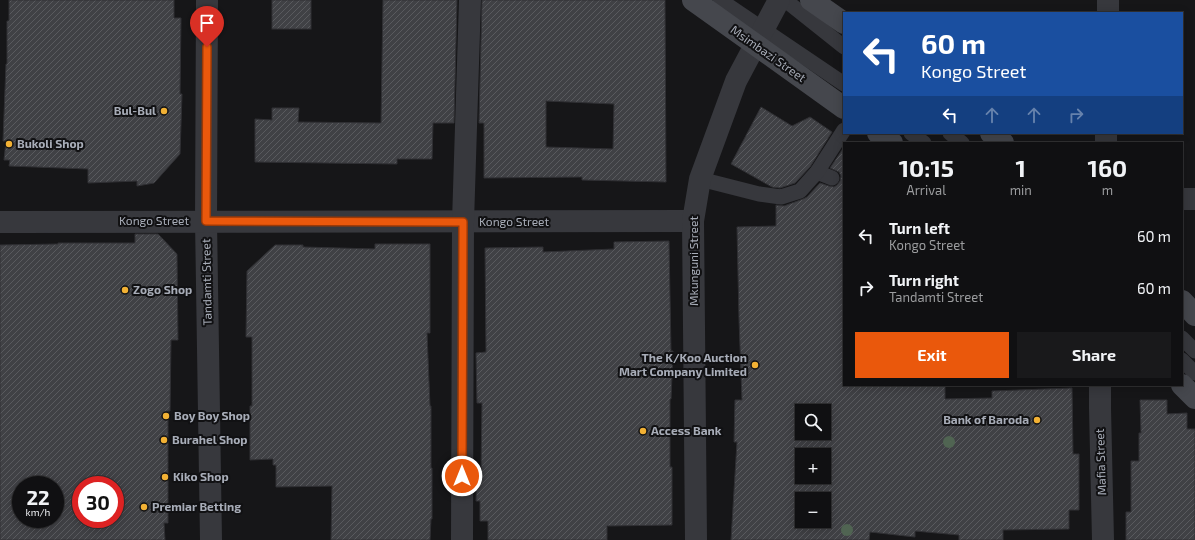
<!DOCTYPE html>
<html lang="en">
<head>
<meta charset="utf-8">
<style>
	:root { --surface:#101012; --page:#19191b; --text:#f1f3f6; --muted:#9c9d9f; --line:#303032; --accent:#ea580c }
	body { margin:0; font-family:"Exo 2",sans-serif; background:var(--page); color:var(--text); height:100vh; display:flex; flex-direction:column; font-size:15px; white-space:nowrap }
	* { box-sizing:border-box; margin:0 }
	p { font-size:13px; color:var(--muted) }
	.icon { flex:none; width:22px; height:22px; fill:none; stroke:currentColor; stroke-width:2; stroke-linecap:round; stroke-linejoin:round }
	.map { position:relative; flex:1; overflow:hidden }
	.details { position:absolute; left:843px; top:142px; width:340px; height:244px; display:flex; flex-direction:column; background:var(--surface); border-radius:0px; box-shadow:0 2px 10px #0003,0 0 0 1px var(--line) }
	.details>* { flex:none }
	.guide { position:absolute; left:843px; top:12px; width:340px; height:122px; border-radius:0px; box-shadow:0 2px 10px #0003,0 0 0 1px var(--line); background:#1a4fa0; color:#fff; overflow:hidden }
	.tools { position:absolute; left:795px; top:404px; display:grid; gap:8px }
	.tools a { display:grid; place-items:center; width:36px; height:36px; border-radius:0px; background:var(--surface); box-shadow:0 2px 10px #0003,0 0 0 1px var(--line); font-size:20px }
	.speed { position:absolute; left:12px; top:476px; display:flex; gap:8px; font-size:20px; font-weight:700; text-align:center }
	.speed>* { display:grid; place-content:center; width:52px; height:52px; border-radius:50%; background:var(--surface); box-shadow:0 2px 10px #0003,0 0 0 1px var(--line); line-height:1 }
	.speed small { font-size:10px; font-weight:400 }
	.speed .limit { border:6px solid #d22; background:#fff; color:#111 }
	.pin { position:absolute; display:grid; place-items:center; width:34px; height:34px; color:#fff; margin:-41px -17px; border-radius:50% 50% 50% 0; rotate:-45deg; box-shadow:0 0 4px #0007 }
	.pin .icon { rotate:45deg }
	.me { position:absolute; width:44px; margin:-22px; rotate:0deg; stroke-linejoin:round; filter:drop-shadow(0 0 3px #0008) }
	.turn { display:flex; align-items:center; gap:14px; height:84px; padding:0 12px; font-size:18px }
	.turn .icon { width:52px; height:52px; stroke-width:2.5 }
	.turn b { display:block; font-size:28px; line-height:34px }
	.lanes { display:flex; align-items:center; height:38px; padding:0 12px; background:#0003; justify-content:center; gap:20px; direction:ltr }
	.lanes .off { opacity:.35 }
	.eta { display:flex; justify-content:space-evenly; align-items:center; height:68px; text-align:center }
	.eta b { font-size:24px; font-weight:700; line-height:28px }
	.action { display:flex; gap:8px; margin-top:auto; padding:8px 12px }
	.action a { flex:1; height:46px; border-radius:0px; background:var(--accent); color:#fff; font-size:16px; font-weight:700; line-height:46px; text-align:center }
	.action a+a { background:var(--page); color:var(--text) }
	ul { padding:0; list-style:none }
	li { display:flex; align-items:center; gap:12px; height:52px; padding:0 12px }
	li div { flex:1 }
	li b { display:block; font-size:15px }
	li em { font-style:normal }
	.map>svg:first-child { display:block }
</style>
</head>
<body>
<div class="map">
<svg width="1195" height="540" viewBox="0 0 1195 540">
	<defs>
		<pattern id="building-hatch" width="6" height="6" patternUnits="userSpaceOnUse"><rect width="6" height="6" fill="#404145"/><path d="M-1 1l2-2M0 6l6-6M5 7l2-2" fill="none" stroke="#595a5e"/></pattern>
	</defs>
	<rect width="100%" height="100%" fill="#161618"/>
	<g fill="url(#building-hatch)" stroke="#303034" fill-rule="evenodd">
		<path d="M9,0H174V18H181L180,94H182L180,154L154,183L137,186V181L88,183V169L9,166L10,160H4L6,141H3L6,64H7V21H9Z"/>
		<rect x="272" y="0" width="39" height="29"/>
		<path d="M383,0H457L454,123H433L432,159H397V164L255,162V119L272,120V108H299L298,122L381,123Z"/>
		<path d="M482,0H665L666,182L582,180V177L484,178V123H479ZM546,101L614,104L613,149L546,147Z"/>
		<path d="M761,107L792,126L810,117L832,132L810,167L795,183L780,188L772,187L731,164Z"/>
		<path d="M844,147V385H945V399L992,398V391L1072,388L1073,454H1079V510H1069V529L1003,530V540H959V535L915,531V537L870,532L869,540H731L737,442H734L735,400H742L739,319L737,227L776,226V205L784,206L803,199L807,197L820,183L829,186L834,187L837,185L840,181L841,176L839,172L830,168ZM802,411H824V433H802ZM802,455H824V477H802ZM802,499H824V521H802Z"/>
		<path d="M135,234H158L177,254L178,340H171L170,411H168V523H164L165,540H0V245L58,244V243H135ZM21,485H55V519H21ZM81,485H115V519H81Z"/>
		<path d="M669,241L671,351H673L671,399H670V467H672V525L607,526V540H488V521H480V501H476L477,471H481L482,403H477L476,353L486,352L485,248L543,247V252L614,249V242Z"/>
		<path d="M375,244H430V333H427L430,406H431V468H432V519H431L430,540H331L332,486L276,487V465H273V459L250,460V406H252V337H246L247,271L275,245H303V247L375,249Z"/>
		<path d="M1140,400H1167V414L1187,413V429H1195V540H1126V512H1131V461H1139V433H1141Z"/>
	</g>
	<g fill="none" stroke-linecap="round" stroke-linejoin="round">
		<g stroke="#37383d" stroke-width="15">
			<path d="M720,0L844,84"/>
			<path d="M785,0L844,47"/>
			<path d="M911,133L924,143"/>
			<path d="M950,133L962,143"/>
			<path d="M817,172L832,178"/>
			<path d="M700,179L759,194L781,197L800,191L817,172L844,130"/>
			<path d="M1182,338L1195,351"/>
			<path d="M1182,360L1195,373"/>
		</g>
		<g stroke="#37383d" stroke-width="22">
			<path d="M207,0L206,221L211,540"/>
			<path d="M1108,13V0"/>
			<path d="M1106,143V133"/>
			<path d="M1182,199H1195"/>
			<path d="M0,222L693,221"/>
			<path d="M1100,385V408L1103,540"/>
			<path d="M462,540L463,222L470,0"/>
			<path d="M696,540L693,221L700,179L736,81L779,0"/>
		</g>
		<g stroke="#45474d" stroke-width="22">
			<path d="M693,0L844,108"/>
			<path d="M811,0L844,23"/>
			<path d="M878,133L892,143"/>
			<path d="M991,133L1003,143"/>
			<path d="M1182,301L1195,315"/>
			<path d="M1182,385L1195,398"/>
		</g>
	</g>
	<g fill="#506452">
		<circle cx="949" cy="442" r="6"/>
		<circle cx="847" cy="530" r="6"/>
	</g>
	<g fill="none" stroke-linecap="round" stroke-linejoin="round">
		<defs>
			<path id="route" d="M207,47L206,221L463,222L462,476"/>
		</defs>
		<use href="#route" stroke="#983908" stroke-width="10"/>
		<use href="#route" stroke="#ea580c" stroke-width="7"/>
	</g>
	<g fill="#f2b134" stroke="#111113" stroke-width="1.5">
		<circle cx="164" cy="111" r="4"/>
		<circle cx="9" cy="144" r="4"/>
		<circle cx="125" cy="290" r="4"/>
		<circle cx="755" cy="365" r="4"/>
		<circle cx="166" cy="416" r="4"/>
		<circle cx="1037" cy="420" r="4"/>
		<circle cx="643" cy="431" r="4"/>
		<circle cx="164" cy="440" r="4"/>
		<circle cx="165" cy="477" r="4"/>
		<circle cx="144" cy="507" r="4"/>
	</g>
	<g text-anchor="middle" stroke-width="4" stroke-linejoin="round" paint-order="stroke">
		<g font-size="12" fill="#a8adb8" stroke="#111113">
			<text transform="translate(768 54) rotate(35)" y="4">Msimbazi Street</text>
			<text x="154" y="225">Kongo Street</text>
			<text x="514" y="226">Kongo Street</text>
			<text transform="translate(694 261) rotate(-90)" y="4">Mkunguni Street</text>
			<text transform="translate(207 282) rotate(-91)" y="4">Tandamti Street</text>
			<text transform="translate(1101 462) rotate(-92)" y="4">Mafia Street</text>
		</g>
		<g font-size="12" font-weight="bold" fill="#a8adb8" stroke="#111113" text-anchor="start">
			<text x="156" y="115" text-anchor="end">Bul-Bul</text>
			<text x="17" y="148">Bukoli Shop</text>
			<text x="133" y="294">Zogo Shop</text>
			<text x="747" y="362" text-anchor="end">The K/Koo Auction<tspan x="747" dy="14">Mart Company Limited</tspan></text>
			<text x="174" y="420">Boy Boy Shop</text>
			<text x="1029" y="424" text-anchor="end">Bank of Baroda</text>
			<text x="651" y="435">Access Bank</text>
			<text x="172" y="444">Burahel Shop</text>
			<text x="173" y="481">Kiko Shop</text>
			<text x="152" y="511">Premiar Betting</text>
		</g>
	</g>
</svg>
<div class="tools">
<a><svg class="icon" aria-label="search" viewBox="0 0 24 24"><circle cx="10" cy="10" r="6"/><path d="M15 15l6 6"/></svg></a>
<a>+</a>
<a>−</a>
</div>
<div class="speed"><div>22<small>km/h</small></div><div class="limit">30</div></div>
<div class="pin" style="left:207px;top:47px;background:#d93025"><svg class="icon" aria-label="arrive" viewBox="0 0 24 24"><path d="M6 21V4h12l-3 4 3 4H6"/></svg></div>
<svg class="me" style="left:462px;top:476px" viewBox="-20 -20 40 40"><circle r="17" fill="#ea580c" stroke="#fff" stroke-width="3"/><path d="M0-11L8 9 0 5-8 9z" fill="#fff"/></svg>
<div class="guide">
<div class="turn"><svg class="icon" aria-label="left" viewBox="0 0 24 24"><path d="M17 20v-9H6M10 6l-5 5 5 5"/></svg><div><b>60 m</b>Kongo Street</div></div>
<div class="lanes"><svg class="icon" aria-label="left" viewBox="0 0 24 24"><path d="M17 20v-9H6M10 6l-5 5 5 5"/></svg><svg class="icon off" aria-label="ahead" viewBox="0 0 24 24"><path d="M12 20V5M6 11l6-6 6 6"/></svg><svg class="icon off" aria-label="ahead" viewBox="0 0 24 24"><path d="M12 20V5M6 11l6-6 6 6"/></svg><svg class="icon off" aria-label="right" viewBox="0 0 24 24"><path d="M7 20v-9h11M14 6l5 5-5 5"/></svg></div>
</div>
<section class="details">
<div class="eta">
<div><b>10:15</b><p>Arrival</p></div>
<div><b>1</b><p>min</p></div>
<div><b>160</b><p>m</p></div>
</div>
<ul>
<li><svg class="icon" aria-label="left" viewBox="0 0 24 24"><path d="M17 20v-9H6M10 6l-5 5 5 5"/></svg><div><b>Turn left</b><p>Kongo Street</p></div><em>60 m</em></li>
<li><svg class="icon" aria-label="right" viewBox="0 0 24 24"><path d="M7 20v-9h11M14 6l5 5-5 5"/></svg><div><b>Turn right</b><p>Tandamti Street</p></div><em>60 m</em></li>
</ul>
<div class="action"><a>Exit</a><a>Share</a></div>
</section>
</div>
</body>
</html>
